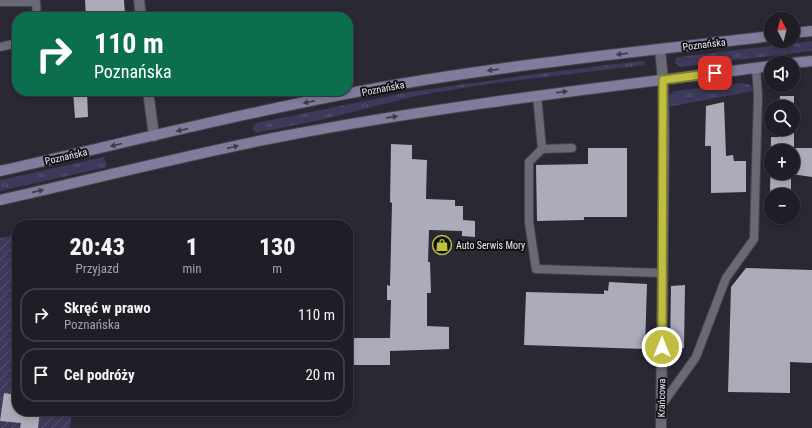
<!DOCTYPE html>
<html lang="pl">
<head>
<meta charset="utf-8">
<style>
	:root { --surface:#1f1e26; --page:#2c2b32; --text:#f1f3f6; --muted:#a1a2a7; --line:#3c3c43 }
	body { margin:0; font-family:"Roboto Condensed",sans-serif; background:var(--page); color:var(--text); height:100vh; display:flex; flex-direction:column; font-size:15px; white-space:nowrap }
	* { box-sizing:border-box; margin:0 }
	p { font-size:13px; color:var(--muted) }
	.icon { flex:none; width:22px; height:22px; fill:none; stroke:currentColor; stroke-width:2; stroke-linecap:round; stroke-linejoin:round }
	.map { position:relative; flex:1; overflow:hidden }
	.details { position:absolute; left:12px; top:220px; width:341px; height:196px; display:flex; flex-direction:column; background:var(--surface); border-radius:16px; box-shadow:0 2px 6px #0003,0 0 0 1px var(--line) }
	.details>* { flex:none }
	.banner { position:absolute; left:12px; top:12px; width:341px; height:84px; border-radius:16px; box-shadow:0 2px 6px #0003,0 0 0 1px var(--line); background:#0b6e4f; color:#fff; overflow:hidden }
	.needle { width:26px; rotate:353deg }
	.buttons { position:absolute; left:764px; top:12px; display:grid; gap:8px }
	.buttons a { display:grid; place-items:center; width:36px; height:36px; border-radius:50%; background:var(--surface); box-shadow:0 2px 6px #0003,0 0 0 1px var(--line); font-size:20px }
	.pin { position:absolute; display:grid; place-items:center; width:34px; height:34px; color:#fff; margin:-17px; border-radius:8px; box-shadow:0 2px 6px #0006 }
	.me { position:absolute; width:44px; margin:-22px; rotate:0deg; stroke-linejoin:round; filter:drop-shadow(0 0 3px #0008) }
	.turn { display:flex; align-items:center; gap:14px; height:84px; padding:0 16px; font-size:18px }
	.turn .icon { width:52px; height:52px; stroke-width:2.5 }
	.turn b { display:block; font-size:28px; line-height:34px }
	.eta { display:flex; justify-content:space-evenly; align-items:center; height:68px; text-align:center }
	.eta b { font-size:24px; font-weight:800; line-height:28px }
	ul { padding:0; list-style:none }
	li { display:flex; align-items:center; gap:12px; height:54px; margin:0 8px 6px; padding:0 8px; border:2px solid var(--line); border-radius:16px }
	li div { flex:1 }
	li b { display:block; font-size:15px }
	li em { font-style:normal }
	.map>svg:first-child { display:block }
</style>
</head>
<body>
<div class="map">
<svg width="812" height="428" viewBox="0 0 812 428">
	<defs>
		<pattern id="grass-tufts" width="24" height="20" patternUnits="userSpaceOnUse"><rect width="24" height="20" fill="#3d395a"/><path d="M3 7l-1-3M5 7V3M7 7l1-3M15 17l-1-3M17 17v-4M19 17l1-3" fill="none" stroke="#595672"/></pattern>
		<pattern id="garden-furrows" width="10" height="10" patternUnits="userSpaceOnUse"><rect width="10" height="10" fill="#3d395a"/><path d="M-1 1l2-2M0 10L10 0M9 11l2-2" fill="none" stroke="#595672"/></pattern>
	</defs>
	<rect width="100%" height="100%" fill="#292833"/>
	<g fill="url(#grass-tufts)">
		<path d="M812,41V51L681,67L675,63L676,58L679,57Z"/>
		<path d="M641,61L645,62V65L488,84L420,95L325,119L256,133L252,128L256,123L409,92L543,73Z"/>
		<path d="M743,83L750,85L753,91L668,107L667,97L674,91Z"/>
		<path d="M104,157L107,167L0,191V180Z"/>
	</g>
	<path fill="url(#garden-furrows)" d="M14,235L17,237V411H72L70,428H0V238Z"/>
	<g fill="#acabb9" fill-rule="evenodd">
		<path d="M85,0H124L125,15L86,17Z"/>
		<path d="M73,91H87L88,117L75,118Z"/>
		<path d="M780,96H794V148H812V177L791,174V195H770L771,137H779V129H793V107H779ZM771,151H793V173H771Z"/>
		<path d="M724,102L726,156L733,155L734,161H746V192L711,193V146H705L706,106Z"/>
		<path d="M391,144L412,145V159L427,160L426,199L455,200V206H463V220L475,221V237L462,236V231L429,230L428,262H430L431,293H427V326L449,327V349L390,351V365H348V338H390L391,300H387V285L390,286L392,203L390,202Z"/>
		<path d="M588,148H627V217H584V220L537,221L536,165L588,164Z"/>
		<path d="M746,268L812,270V363L790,362V393L728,392L731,287Z"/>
		<path d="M609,282L647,284L645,349L524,345L526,292L604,294V290L608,291Z"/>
		<path d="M685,285L684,348H670L671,286Z"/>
		<path d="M4,393L17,395V411H40L38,428H20L21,423L0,421Z"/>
	</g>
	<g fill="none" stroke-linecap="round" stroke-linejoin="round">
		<defs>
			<g id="lane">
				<path d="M0,2H36L37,17"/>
				<path d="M0,47L17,43"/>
				<path d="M537,95L542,149L572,148"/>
				<path d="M542,149L529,162V222L536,269L662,273"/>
				<path d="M661,406L696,357L726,278L754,239L758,95L756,68"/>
			</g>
			<g id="street">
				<path d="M139,0L141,17"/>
				<path d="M660,49L663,80L664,135L661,428"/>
				<path d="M148,91L154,136"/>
			</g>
			<g id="secondary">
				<path d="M793,33L812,31"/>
				<path d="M793,63L812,61"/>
				<path d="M0,171C133,141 266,107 400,84C523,63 647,51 771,36"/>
				<path d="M0,200C95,179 189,154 284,136C446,105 608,87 771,66"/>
			</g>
		</defs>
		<use href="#lane" stroke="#45454e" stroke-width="10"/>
		<use href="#street" stroke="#45454e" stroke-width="12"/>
		<use href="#secondary" stroke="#45454e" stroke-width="12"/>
		<use href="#lane" stroke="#6a6976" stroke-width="8"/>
		<use href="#street" stroke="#6a6976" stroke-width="10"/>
		<use href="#secondary" stroke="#807c9b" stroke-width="10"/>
	</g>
	<defs><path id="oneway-solid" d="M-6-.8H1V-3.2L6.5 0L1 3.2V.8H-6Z"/></defs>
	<g fill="#3e3c4b">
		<use href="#oneway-solid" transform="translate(622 54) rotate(173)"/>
		<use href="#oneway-solid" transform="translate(493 70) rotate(173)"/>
		<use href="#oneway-solid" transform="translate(562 92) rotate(-7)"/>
		<use href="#oneway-solid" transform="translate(309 102) rotate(169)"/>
		<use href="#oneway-solid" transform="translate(392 117) rotate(-9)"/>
		<use href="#oneway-solid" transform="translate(182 130) rotate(167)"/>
		<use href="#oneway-solid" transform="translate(116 145) rotate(167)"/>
		<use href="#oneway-solid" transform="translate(233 147) rotate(-13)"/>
		<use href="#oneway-solid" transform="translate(38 191) rotate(-13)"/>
	</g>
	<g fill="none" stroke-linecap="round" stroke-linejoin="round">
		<defs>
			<path id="route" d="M662,347L663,80L715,73"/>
		</defs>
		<use href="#route" stroke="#7c7c2a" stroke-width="10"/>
		<use href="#route" stroke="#bfbe41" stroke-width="7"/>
	</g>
	<defs>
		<symbol id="shop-ring" viewBox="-11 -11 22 22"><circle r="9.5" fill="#121216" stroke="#bfbe41" stroke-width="1.5"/><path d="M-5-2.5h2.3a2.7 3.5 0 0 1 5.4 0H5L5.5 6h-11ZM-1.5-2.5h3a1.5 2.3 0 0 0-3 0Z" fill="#bfbe41"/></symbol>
	</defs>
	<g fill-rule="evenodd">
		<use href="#shop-ring" x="431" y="234" width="22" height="22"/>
	</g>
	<g text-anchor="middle" stroke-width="4" stroke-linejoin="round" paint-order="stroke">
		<g font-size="10" fill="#e8e8ef" stroke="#121216">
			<text transform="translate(704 44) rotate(-7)" y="4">Poznańska</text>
			<text transform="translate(383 88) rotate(-11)" y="4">Poznańska</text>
			<text transform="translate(66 156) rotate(-13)" y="4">Poznańska</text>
			<text transform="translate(661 398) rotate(-89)" y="4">Krańcowa</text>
		</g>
		<g font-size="10" fill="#e8e8ef" stroke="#121216" text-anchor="start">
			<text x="456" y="249">Auto Serwis Mory</text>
		</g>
	</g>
</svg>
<div class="buttons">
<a><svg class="needle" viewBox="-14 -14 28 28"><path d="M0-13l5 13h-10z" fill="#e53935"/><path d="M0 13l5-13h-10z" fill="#a1a2a7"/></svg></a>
<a><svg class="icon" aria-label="sound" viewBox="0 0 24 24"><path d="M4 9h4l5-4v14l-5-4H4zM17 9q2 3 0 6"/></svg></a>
<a><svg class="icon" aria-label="search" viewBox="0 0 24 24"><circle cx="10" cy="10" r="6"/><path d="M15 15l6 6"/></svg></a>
<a>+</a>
<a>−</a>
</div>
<div class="pin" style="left:715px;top:73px;background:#d93025"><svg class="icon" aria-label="arrive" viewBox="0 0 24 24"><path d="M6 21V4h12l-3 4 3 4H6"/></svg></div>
<svg class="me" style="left:662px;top:347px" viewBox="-20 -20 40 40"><circle r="17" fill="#bfbe41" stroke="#fff" stroke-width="3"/><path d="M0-11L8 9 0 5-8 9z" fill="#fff"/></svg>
<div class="banner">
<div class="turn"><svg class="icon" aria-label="right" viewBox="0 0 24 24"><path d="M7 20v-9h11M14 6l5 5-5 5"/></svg><div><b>110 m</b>Poznańska</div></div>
</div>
<section class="details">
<div class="eta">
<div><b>20:43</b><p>Przyjazd</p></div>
<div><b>1</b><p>min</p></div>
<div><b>130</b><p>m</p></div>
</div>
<ul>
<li><svg class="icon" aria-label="right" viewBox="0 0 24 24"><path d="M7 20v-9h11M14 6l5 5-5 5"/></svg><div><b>Skręć w prawo</b><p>Poznańska</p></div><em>110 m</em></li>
<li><svg class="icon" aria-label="arrive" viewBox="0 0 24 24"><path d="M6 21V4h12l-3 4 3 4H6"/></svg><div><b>Cel podróży</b></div><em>20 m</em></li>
</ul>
</section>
</div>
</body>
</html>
